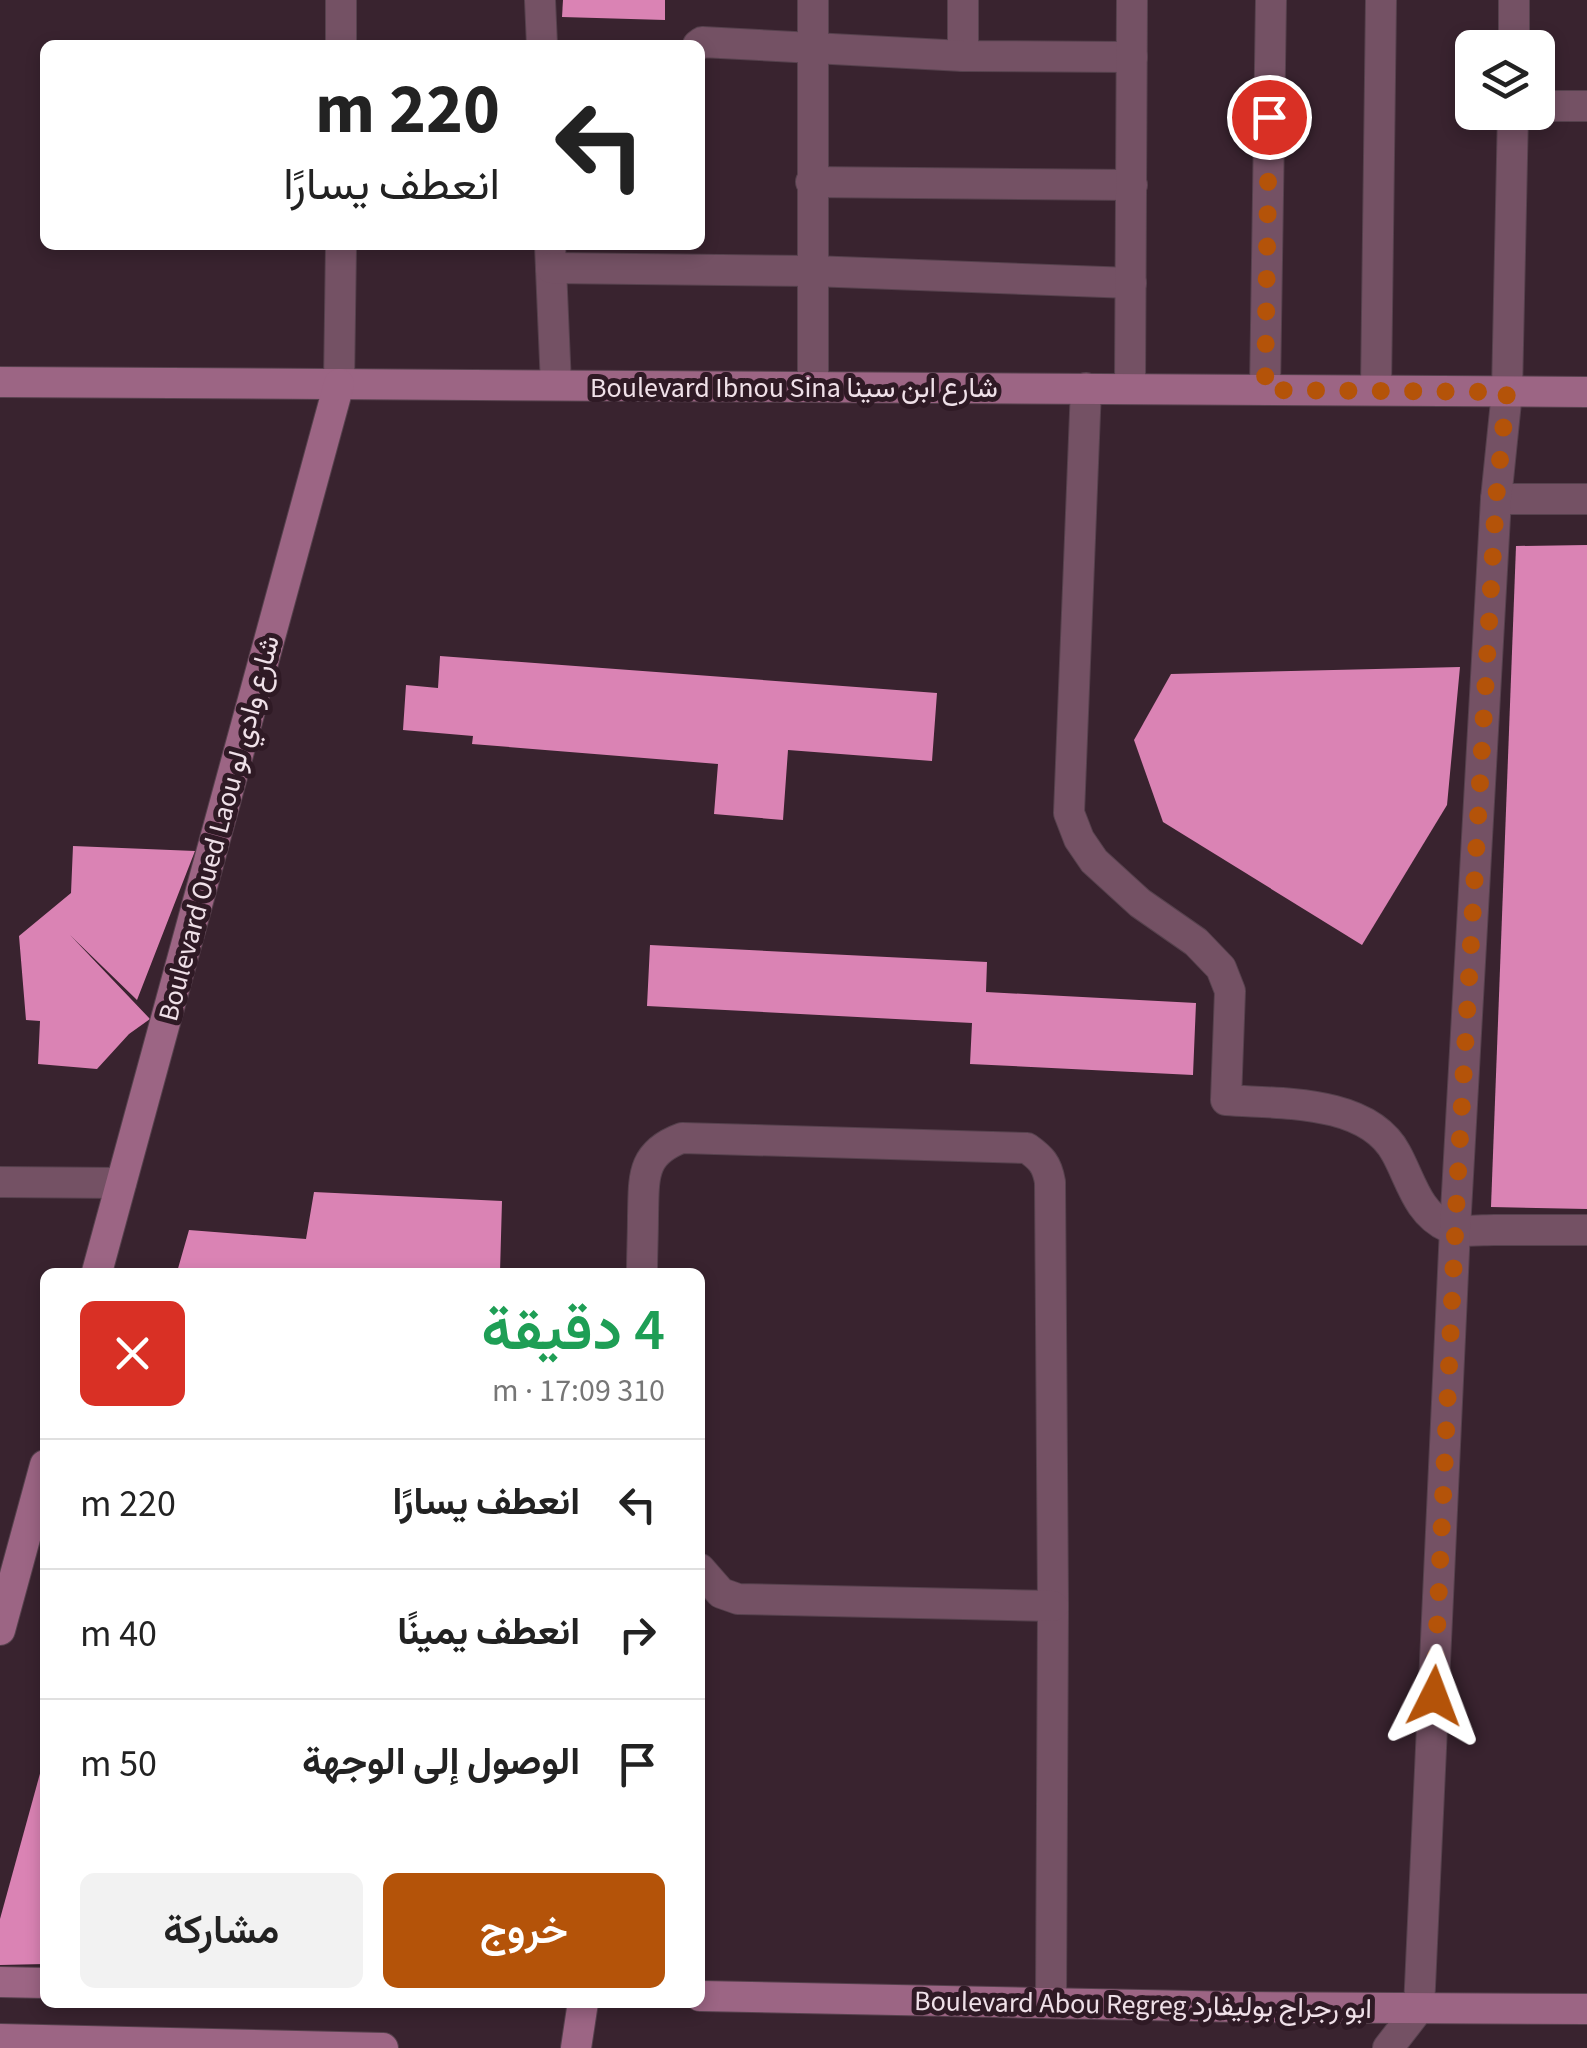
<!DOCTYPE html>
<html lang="ar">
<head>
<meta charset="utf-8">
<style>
	:root { --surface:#fff; --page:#f2f2f2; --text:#222; --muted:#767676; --line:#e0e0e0; --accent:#b45309 }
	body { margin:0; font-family:"Source Sans 3",Vazirmatn,sans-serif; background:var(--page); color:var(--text); direction:rtl; height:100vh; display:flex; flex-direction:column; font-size:38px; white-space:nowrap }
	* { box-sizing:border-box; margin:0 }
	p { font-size:32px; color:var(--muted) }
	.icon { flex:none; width:55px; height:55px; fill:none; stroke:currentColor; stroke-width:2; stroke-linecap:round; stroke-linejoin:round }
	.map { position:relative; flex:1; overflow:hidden; direction:ltr }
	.drawer { position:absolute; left:40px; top:1268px; width:665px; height:740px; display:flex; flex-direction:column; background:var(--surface); border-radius:15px; box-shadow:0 5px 15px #0003; direction:rtl }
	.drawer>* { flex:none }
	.banner { position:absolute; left:40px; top:40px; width:665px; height:210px; border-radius:15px; box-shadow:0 5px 15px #0003; direction:rtl; background:#fff; color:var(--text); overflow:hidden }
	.fabs { position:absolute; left:1455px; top:30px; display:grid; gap:20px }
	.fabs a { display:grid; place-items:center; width:100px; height:100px; border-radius:15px; background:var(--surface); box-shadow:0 5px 15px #0003; font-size:50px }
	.pin { position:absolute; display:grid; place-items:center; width:85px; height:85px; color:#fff; margin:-42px; border:5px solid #fff; border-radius:50%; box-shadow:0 2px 10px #0007 }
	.me { position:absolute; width:110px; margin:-55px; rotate:3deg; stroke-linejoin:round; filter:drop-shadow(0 0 8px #0008) }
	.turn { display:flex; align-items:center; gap:35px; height:210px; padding:0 40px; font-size:45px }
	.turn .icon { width:130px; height:130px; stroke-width:2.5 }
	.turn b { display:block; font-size:70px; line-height:85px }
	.round { display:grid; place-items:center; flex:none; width:105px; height:105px; border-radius:15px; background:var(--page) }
	.summary { display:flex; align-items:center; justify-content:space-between; height:170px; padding:0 40px }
	h1 { font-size:60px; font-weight:600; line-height:75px; color:#1e9e55 }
	.button { display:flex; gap:20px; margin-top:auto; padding:20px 40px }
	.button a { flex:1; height:115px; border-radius:15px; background:var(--accent); color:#fff; font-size:40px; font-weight:600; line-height:115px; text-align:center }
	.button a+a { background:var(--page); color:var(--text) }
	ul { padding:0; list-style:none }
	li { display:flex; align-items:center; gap:30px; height:130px; padding:0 40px; border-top:2px solid var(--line) }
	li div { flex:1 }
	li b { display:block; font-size:38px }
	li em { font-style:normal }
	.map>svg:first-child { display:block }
</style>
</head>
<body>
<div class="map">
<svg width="1587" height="2048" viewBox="0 0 1587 2048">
	<rect width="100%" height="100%" fill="#39232f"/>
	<g fill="#da83b4">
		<path d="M563,0H665V20L562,17Z"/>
		<path d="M1587,545V1209L1491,1207L1516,546Z"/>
		<path d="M440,656L937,693L932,761L788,750L783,820L714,814L718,764L472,744L473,736L403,730L406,685L438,688Z"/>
		<path d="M1460,667L1447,805L1362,945L1163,822L1134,740L1171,674Z"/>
		<path d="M73,846L195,851L137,1000L70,935L150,1019L129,1034L97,1069L38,1064L40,1021L26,1020L19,936L71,893Z"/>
		<path d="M650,945L987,962L986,992L1196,1003L1193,1075L970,1064L972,1023L647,1006Z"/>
		<path d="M314,1192L502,1201L500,1272H177L189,1230L306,1239Z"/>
		<path d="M44,1759L45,1964L0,1965V1919Z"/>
	</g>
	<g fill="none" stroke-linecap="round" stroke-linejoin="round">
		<defs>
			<g id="street">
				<path d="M341,0V45"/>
				<path d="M540,0L542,45"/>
				<path d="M963,0V56"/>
				<path d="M698,45L702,42L963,56L1132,57"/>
				<path d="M1514,48V0"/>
				<path d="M1538,106H1587"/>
				<path d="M811,182L1132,185"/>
				<path d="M550,245L556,385"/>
				<path d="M551,268L812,271L1131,283"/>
				<path d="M339,384L341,245"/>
				<path d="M813,387V0"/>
				<path d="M1086,388L1069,813L1079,839L1094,861L1140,903L1196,942L1221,968L1230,991L1226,1100C1279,1104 1367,1099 1396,1153C1411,1180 1417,1213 1448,1227C1461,1233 1480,1230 1494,1230C1525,1230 1556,1230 1587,1230"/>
				<path d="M1130,389L1132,0"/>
				<path d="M1265,390L1271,0"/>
				<path d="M1376,390L1381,0"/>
				<path d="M1496,499H1587"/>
				<path d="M0,1182L121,1183"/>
				<path d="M642,1272C642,1254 643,1235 643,1216C644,1177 641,1153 682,1138L1027,1148C1041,1158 1047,1164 1050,1182L1053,1606L1051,2003"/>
				<path d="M700,1569L721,1593L738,1599L1053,1606"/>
				<path d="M1388,2048L1419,2008L1455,1229L1496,499L1507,392L1513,112"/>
			</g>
			<g id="secondary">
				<path d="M0,382L1587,392"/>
				<path d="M97,1272L339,384"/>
				<path d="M0,1630L45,1465"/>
				<path d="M0,1982L45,1983"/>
				<path d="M700,1996L1243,2007L1587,2009"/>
				<path d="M0,2039L383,2048"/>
				<path d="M576,2048L583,2002"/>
			</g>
		</defs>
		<use href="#street" stroke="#56414d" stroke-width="32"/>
		<use href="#secondary" stroke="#56414d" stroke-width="32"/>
		<use href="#street" stroke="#745164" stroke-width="30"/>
		<use href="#secondary" stroke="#9c6584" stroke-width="30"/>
	</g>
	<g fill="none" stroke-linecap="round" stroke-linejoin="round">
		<path stroke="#b45309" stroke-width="18" stroke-dasharray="0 32.4" d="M1269,117L1265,390L1507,392L1496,499L1457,1191L1434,1696"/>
	</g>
	<g text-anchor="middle" stroke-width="10" stroke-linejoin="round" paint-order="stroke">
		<g font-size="28" fill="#efe0e8" stroke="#2f1a25">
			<text x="794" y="397">Boulevard Ibnou Sina شارع ابن سينا</text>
			<text transform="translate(218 828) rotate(-75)" y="10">Boulevard Oued Laou شارع وادي لو</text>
			<text transform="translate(1143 2004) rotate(1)" y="10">Boulevard Abou Regreg ابو رجراج بوليفارد</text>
		</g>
	</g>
</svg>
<div class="fabs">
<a><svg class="icon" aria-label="layers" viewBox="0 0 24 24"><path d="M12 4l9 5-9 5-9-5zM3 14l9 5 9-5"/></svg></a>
</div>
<div class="pin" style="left:1269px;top:117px;background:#d93025"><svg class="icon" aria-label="arrive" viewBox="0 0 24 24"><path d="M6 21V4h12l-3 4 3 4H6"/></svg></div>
<svg class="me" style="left:1434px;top:1696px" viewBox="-20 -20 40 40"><path d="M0-17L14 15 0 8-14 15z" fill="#b45309" stroke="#fff" stroke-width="4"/></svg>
<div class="banner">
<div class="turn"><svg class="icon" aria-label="left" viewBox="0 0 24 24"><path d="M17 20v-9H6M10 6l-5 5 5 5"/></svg><div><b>220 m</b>انعطف يسارًا</div></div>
</div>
<section class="drawer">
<div class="summary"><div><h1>4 دقيقة</h1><p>310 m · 17:09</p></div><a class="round" style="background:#d93025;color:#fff"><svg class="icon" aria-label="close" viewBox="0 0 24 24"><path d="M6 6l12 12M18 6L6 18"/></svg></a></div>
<ul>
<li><svg class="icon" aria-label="left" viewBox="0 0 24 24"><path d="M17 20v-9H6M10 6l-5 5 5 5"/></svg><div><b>انعطف يسارًا</b></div><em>220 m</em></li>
<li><svg class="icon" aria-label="right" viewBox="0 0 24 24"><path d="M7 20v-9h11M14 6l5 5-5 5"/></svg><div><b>انعطف يمينًا</b></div><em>40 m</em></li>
<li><svg class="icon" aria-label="arrive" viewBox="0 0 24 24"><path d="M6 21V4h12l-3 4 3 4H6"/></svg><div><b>الوصول إلى الوجهة</b></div><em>50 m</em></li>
</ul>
<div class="button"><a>خروج</a><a>مشاركة</a></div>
</section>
</div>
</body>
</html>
